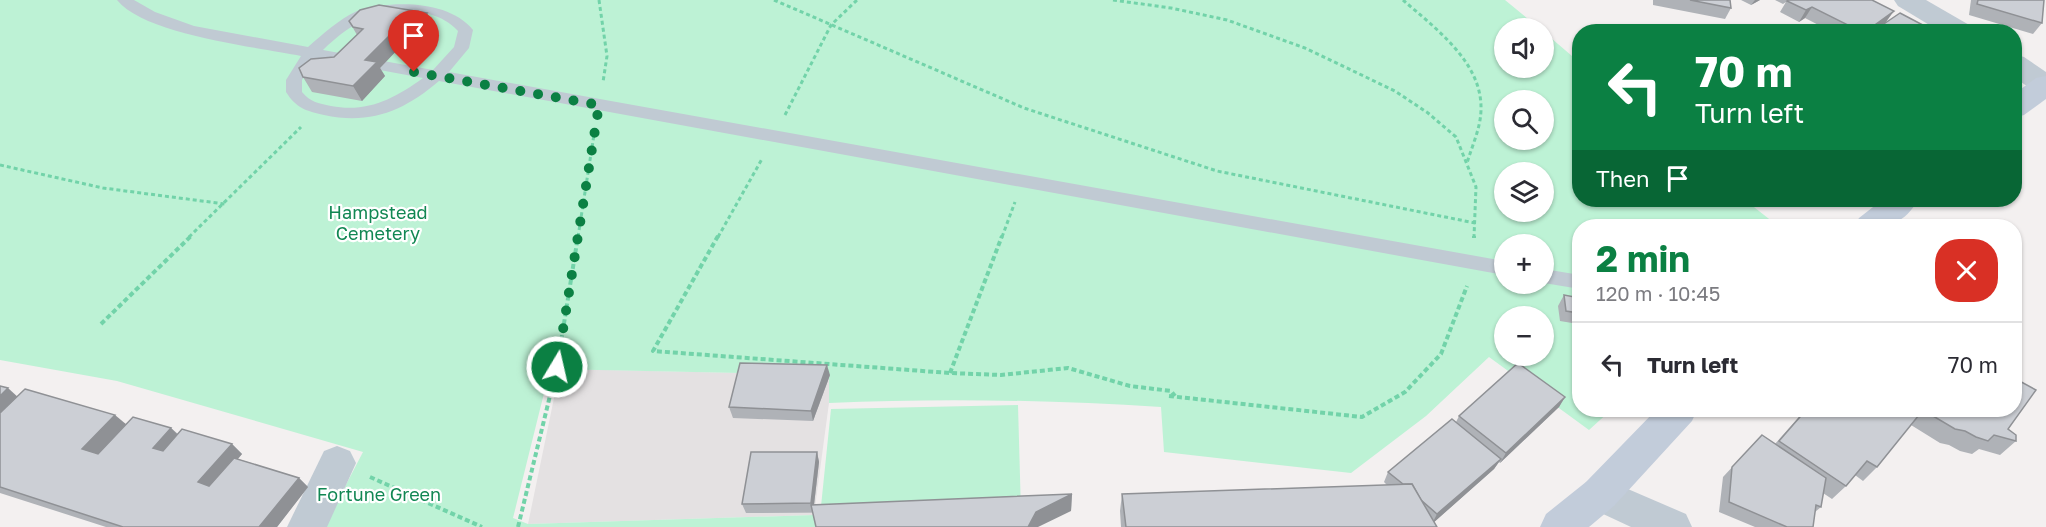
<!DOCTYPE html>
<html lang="en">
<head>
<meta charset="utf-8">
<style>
	:root { --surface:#fff; --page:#f7f7f7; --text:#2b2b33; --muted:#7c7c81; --line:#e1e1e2; --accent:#0b8043 }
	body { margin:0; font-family:"Golos Text",sans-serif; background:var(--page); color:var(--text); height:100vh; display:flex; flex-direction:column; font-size:22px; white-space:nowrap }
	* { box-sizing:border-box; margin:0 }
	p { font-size:20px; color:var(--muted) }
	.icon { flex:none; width:33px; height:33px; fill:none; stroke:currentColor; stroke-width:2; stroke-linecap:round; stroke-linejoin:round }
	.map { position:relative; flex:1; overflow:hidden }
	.details { position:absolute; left:1572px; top:219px; width:450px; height:198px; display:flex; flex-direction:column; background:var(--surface); border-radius:24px; box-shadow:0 2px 4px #0004 }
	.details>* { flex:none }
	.banner { position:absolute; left:1572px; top:24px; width:450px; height:183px; border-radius:24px; box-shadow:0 2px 4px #0004; background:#0b8043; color:#fff; overflow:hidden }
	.controls { position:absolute; left:1494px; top:18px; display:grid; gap:12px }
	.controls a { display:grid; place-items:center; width:60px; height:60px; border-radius:50%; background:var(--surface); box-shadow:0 2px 4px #0004; font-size:30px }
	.pin { position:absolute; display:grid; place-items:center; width:51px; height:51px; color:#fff; margin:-62px -26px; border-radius:50% 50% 50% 0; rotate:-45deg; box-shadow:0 0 6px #0007 }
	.pin .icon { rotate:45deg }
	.me { position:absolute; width:66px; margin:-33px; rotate:9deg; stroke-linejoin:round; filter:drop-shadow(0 0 4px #0008) }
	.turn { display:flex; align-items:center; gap:21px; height:126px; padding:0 24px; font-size:27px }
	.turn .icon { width:78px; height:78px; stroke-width:2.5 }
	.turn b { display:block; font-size:42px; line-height:51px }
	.then { display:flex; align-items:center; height:57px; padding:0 24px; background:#0003; gap:12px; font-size:22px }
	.round { display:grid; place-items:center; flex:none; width:63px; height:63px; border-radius:24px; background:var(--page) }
	.headline { display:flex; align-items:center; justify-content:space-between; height:102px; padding:0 24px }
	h1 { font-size:36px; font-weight:700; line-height:45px; color:var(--accent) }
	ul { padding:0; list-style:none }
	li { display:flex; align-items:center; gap:18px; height:84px; padding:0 24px; border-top:2px solid var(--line) }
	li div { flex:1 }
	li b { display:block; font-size:22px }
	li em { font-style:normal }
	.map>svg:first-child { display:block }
</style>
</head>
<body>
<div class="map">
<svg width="2046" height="527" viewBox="0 0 2046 527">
	<rect width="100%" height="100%" fill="#f3f0f0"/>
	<path fill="#e4e1e2" d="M560,369L830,375L829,403L814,515L528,524Z"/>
	<g fill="#bdf2d5" fill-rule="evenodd">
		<path d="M0,0H1505L1539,28H1504V68H1544V32L1579,62L1580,200H1745L1778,226H1580V410H1611L1589,430L1489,357L1426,416L1351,473L1164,452L1161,407C1050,400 940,398 829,403V375L550,369L513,518L528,524L814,515L817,527H324L363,452L117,381L0,360ZM1504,100H1544V140H1504ZM1504,172H1544V212H1504ZM1504,244H1544V284H1504ZM1504,316H1544V356H1504Z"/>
		<path d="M1018,405L1021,512L820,516L831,409Z"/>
	</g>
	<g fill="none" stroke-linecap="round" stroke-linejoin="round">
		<g stroke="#72d3a9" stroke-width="3" stroke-dasharray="4 3" stroke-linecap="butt">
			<path d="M599,0L607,56L603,82"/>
			<path d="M774,0L1024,108L1217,171L1475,223"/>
			<path d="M1113,0L1171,8L1227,20L1305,48L1395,91L1428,113L1456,137L1476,187L1474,237"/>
			<path d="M1403,0C1435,28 1482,62 1481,109C1481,127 1472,146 1467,163"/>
			<path d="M785,115L831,25L857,0"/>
			<path d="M0,165L103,188L225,204"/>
			<path d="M189,237L301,127"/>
			<path d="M578,237L595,128"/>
			<path d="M718,237L762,159"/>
			<path d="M1002,237L1015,202"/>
		</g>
		<g stroke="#72d3a9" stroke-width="4" stroke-dasharray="5 3" stroke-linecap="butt">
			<path d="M718,236L653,351L950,373L1001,375L1068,368L1130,386L1171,391L1175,396"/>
			<path d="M1474,238V236"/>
			<path d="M101,324L191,236"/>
			<path d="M950,373L1002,236"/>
			<path d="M1169,396L1362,417L1405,392L1441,354L1467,286"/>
			<path d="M370,477L482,527"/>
			<path d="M518,527L557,367L578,236"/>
		</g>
		<g fill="#c0cad3" fill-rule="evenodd">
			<path d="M117,0H134L155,12L194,26L308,47C323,34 338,20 357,11C392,0 449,0 473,30L469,48L449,72L1504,261V275L439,81C404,111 370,125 324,115C306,111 296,108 286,92V80L301,56C257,47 145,35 117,0ZM398,10C422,12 441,13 458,31L454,47L433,70L323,50C350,24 363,19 398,10ZM315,58L423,78C394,99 367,113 331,106C318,103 310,102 302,92V80Z"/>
			<path d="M1544,269L1580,275V289L1544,283Z"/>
		</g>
		<g fill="#c0cad3" fill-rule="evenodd">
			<path d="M1894,0H1926L1971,26L1974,32H1941L1898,6Z"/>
			<path d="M2014,54L2024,57L2046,72V94L2035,92L2014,77Z"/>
			<path d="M337,446L350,451L356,463L327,527H287L324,451Z"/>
			<path d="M1600,477L1686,514L1692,527H1631L1586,506L1581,494L1586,482Z"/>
		</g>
		<g fill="#c2ccda" fill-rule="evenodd">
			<path d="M2046,76V99L2024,115L2014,118V94L2036,78Z"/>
			<path d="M1882,200H1918C1901,229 1884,226 1854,226L1859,218Z"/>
			<path d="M1656,410H1697L1692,421L1614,506L1589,527H1540L1546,514L1586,482Z"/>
		</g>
	</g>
	<g fill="#afb2b7">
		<path d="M1653,0H1730L1731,8L1725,19L1653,5Z"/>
		<path d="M1741,0H1760L1751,5Z"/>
		<path d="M1775,0H1872L1886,22L1936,32H1832L1805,18L1799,22L1780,12L1786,2L1783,4Z"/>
		<path d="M1971,0H2044L2042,23L2033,34L1969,15Z"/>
		<path d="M349,21L434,28L413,49L400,47L380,68L385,76L362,101L312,92L303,77L334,57L357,35Z"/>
		<path d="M1564,295L1580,298V340L1574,339L1572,323L1560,321L1558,306Z"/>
		<path d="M830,375L813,421L733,418L729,407Z"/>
		<path d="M0,386L17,397L126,424L171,428L178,434L232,444L242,454L238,459L299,478L308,487L277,527H106L0,493Z"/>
		<path d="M1565,397L1559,407L1500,463L1499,462L1494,469L1434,522L1437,527H1121L1120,511L1122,494L1387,485L1384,482L1388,472L1456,422L1459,416Z"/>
		<path d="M1805,410H2014L2008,429L2016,441L2000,455L1979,449L1972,454L1960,451L1949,445L1940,443L1911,425L1877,467L1863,481L1855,475L1846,486L1832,499L1823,493L1821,507L1815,512L1813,527H1755L1719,512L1723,477L1762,435L1775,444Z"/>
		<path d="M817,452L819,462L814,505L1072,494L1071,511L746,513L742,504Z"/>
	</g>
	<g fill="#8f9195">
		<path d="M1755,0H1760L1751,5Z"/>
		<path d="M1812,7L1805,18L1799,22L1806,10Z"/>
		<path d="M1894,11L1886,22L1873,32H1865Z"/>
		<path d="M427,13L434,28L413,49L405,34Z"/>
		<path d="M393,32L400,47L380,68L385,76L362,101L353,86L365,60Z"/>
		<path d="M827,365L830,375L813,421L811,411Z"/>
		<path d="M8,388L20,399L0,418V396Z"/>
		<path d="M1565,397L1559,407L1500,463L1506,453Z"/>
		<path d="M115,415L127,425L94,459L82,449Z"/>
		<path d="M171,428L182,439L164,458L153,448Z"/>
		<path d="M232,444L242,454L209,492L198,482Z"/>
		<path d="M817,452L819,462L813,513L811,503Z"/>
		<path d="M1501,459L1494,469L1432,524L1437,514Z"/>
		<path d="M299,478L308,487L277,527H259Z"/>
		<path d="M1072,494L1071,511L1038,527H1028L1036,512Z"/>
	</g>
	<g fill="#cccfd5" stroke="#8f9195" stroke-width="1.5">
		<path d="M1690,0H1730L1731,8Z"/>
		<path d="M1788,0H1872L1894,11L1865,32H1847L1840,28L1846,24L1812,7L1806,10L1787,1Z"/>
		<path d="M1978,0H2044L2042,23L1977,4Z"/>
		<path d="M379,5L427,13L405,34L393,32L365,60L377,62L353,86L303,77L299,68L311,59L334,57L363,29L353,27L349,21L360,10Z"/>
		<path d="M1900,13L1936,32H1872Z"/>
		<path d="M1564,295L1580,298V321L1578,313L1566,311Z"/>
		<path d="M740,363L827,365L811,411L729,407Z"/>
		<path d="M1518,363L1565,397L1506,453L1459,416Z"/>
		<path d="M2014,378L2036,390L2008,429L2016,435V441L1994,435L1988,441L1976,437L1965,431L1955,429L1923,410L1877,467L1867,461L1846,486L1779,441L1806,410H2014Z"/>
		<path d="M0,386L8,388L0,396Z"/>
		<path d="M25,389L115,415L82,449L98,454L133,417L171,428L153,448L163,451L182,429L232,444L198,482L209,486L234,458L299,478L259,527H123L0,487V413Z"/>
		<path d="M1452,419L1501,459L1437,514L1421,500L1412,484H1403L1388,472Z"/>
		<path d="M1762,435L1826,478L1821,507L1816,505L1813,527H1787L1729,502L1732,467Z"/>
		<path d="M751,452H817L811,503L742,504Z"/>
		<path d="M1412,484L1437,527H1126L1122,494Z"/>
		<path d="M1072,494L1036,512L1028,527H816L811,505Z"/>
	</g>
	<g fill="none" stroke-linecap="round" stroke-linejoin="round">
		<path stroke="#0b8043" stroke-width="10" stroke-dasharray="0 18" d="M414,72L599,105L557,367"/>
	</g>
	<g text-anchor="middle" stroke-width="4.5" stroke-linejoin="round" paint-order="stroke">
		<g font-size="18" fill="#118753" stroke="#fff">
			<text x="378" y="219">Hampstead<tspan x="378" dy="21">Cemetery</tspan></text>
			<text x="379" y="501">Fortune Green</text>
		</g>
	</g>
</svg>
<div class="controls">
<a><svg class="icon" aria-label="sound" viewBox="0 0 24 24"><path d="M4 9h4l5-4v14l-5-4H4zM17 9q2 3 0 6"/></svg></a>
<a><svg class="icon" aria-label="search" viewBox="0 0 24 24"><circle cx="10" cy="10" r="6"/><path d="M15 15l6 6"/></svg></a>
<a><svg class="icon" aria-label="layers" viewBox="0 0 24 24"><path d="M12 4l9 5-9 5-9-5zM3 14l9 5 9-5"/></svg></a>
<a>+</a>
<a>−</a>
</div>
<div class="pin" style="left:414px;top:72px;background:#d93025"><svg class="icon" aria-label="arrive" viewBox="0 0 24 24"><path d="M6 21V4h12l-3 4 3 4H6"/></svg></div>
<svg class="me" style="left:557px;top:367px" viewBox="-20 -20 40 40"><circle r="17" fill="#0b8043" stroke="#fff" stroke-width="3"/><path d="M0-11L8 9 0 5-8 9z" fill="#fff"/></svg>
<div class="banner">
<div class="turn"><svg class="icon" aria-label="left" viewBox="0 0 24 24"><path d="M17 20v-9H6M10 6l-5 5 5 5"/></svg><div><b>70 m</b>Turn left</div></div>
<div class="then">Then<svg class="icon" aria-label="arrive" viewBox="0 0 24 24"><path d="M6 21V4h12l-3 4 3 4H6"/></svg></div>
</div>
<section class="details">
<div class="headline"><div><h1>2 min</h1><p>120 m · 10:45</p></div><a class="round" style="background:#d93025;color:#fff"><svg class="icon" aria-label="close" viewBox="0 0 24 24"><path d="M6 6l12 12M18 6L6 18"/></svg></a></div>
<ul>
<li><svg class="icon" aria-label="left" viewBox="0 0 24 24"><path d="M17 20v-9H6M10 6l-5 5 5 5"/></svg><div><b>Turn left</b></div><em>70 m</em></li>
</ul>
</section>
</div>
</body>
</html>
